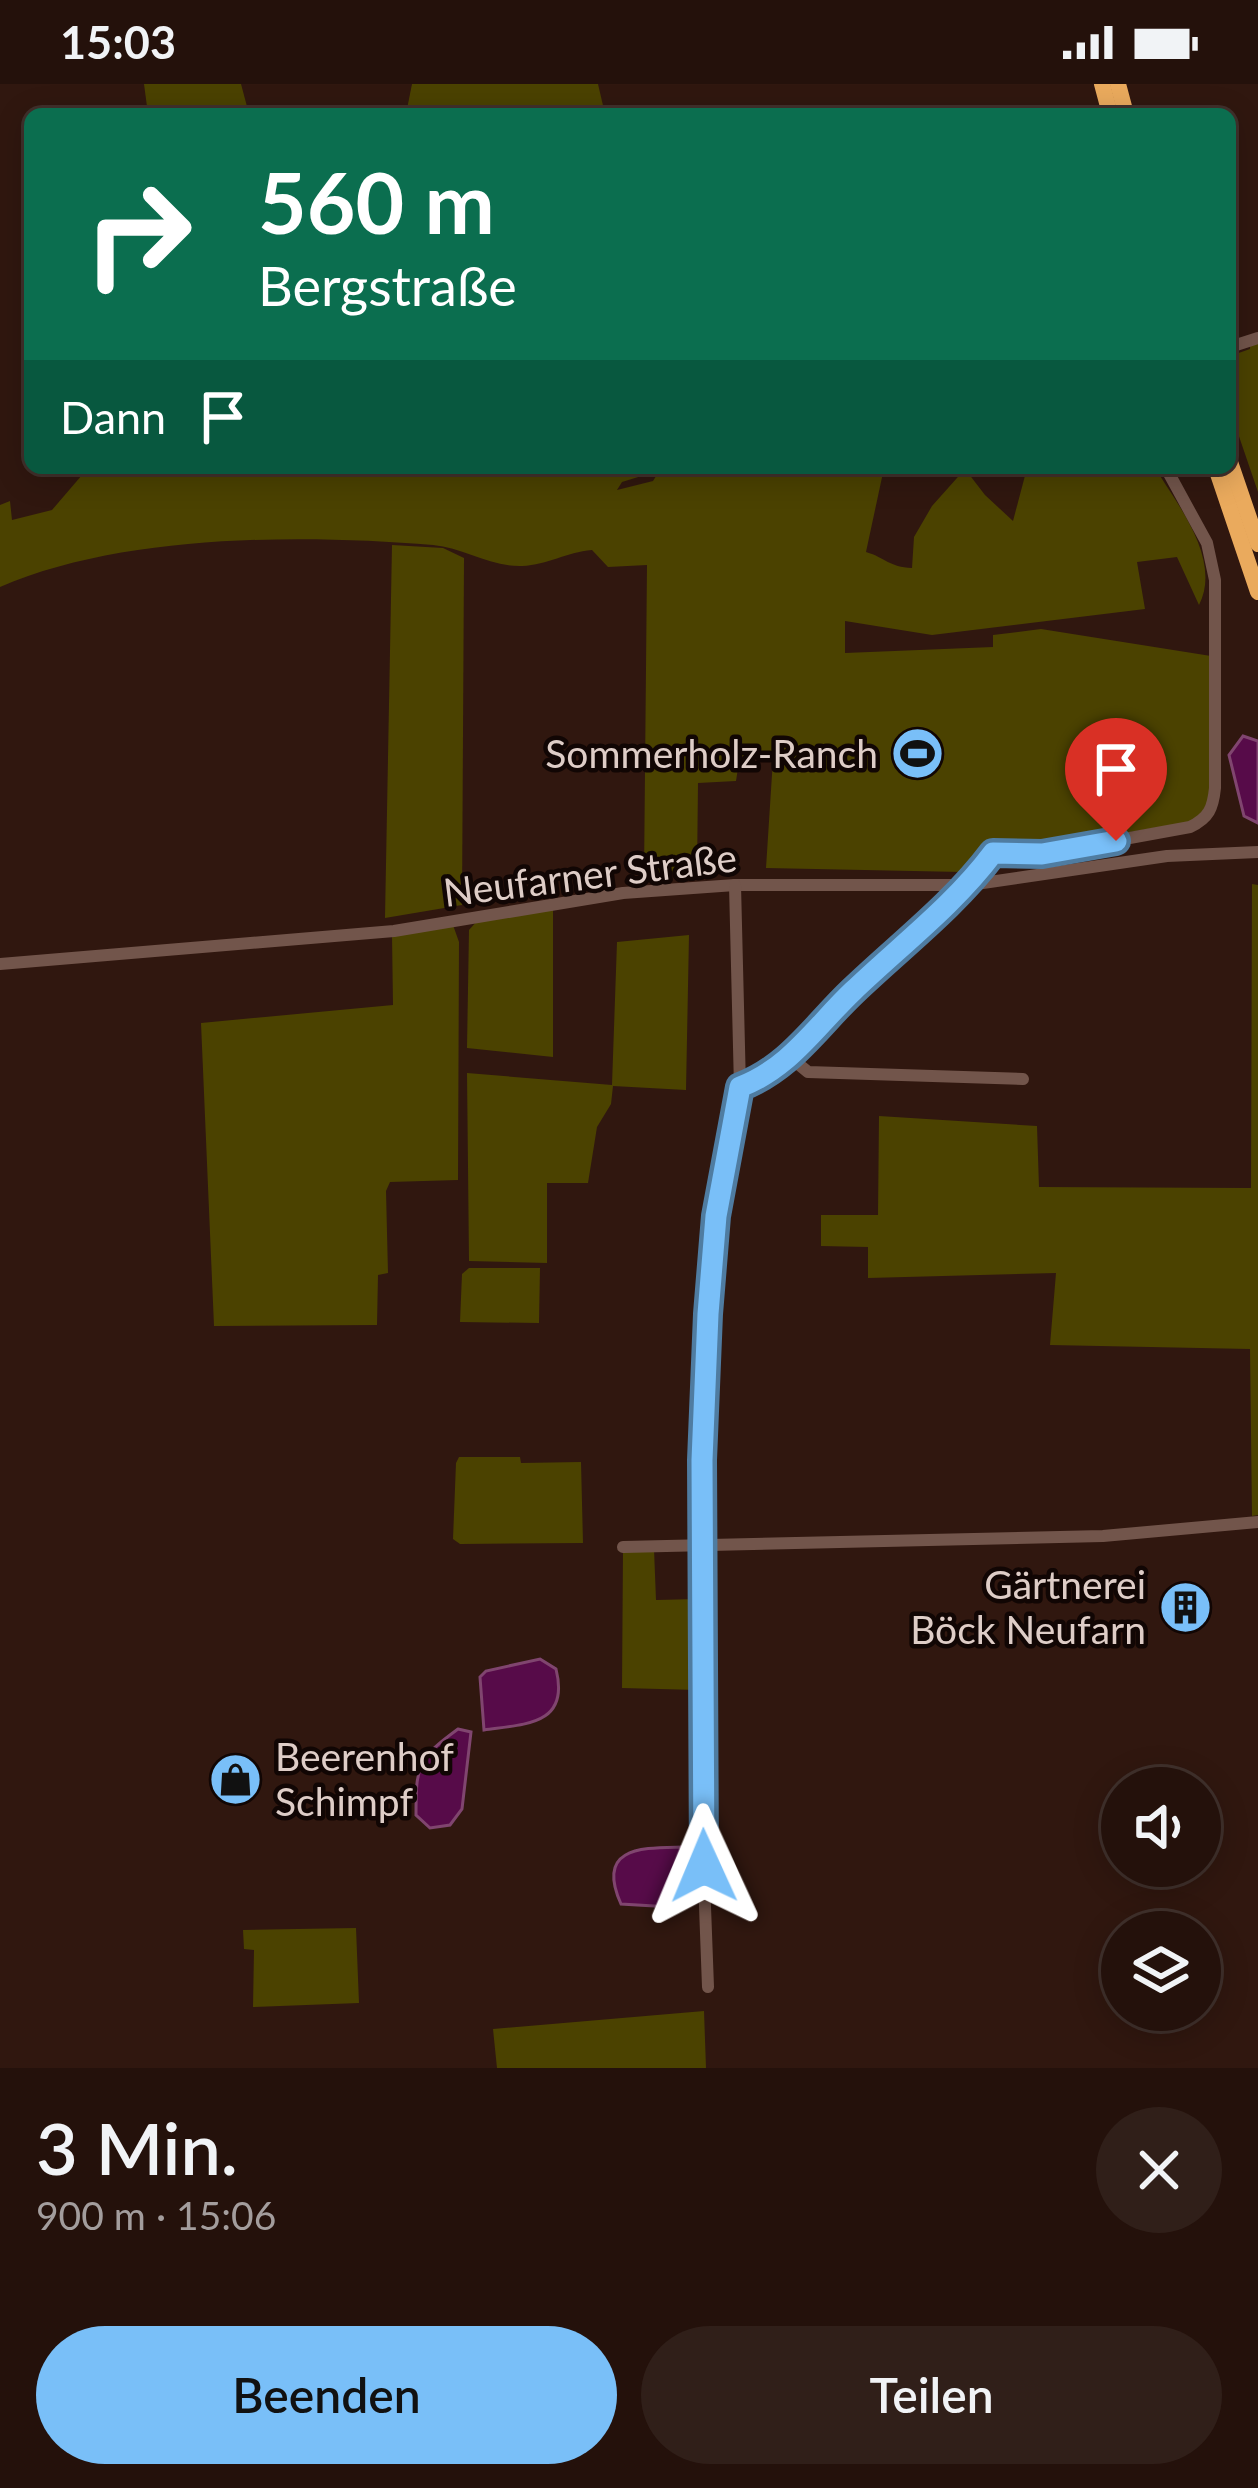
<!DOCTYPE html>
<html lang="de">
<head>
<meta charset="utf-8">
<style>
	:root { --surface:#24110b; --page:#301f19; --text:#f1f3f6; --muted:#a39d9d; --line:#41312c; --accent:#79bff8 }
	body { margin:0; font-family:Lato,sans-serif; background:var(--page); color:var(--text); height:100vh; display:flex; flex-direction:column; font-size:45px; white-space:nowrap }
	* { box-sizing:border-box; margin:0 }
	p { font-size:39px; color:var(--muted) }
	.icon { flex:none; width:66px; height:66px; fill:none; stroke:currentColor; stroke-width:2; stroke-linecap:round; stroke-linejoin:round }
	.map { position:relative; height:1984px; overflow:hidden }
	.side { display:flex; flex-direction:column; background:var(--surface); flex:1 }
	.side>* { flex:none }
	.guide { position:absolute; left:24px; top:24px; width:1212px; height:366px; border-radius:18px; box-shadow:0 6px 30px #0003,0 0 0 3px var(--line); background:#0b6e4f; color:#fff; overflow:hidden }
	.controls { position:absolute; left:1101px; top:1683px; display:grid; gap:24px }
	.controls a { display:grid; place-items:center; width:120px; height:120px; border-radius:50%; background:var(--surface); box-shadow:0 6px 30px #0003,0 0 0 3px var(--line); font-size:60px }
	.pin { position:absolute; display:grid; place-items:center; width:102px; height:102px; color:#fff; margin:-123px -51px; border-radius:50% 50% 50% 0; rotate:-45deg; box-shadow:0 0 12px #0007 }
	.pin .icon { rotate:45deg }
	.me { position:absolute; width:132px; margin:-66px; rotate:359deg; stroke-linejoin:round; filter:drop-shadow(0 0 9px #0008) }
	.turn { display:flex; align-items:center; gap:42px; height:252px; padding:0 36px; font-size:54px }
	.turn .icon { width:156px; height:156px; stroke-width:2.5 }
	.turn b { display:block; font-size:84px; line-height:102px }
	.then { display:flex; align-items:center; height:114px; padding:0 36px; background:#0003; gap:24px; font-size:45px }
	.round { display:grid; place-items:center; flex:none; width:126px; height:126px; border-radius:63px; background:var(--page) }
	.head { display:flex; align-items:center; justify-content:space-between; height:204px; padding:0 36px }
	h1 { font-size:72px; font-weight:600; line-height:90px }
	.button { display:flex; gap:24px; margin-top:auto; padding:24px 36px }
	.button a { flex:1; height:138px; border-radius:72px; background:var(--accent); color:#111; font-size:48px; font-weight:600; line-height:138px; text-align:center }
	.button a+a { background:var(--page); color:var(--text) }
	.status { display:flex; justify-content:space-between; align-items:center; height:84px; padding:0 60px; background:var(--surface); direction:ltr }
	.status svg { height:33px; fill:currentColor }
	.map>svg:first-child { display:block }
</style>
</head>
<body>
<div class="status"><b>15:03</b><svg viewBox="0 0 49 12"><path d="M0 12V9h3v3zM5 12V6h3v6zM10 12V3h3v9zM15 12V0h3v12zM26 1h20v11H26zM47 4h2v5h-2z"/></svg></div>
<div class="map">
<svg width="1258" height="1984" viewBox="0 0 1258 1984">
	<rect width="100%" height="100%" fill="#30170f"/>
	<g fill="#4b4200">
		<path d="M144,0H241L249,30H148Z"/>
		<path d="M412,0H598L605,30H406Z"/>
		<path d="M1258,257V408L1230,326V272L1250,265V260Z"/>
		<path d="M88,384H651L648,390L622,398L617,406L653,397L661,384H884L866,468C886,474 889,483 912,484L914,453L932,422L965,385L985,411L1013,437L1027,384H1155C1178,421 1222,476 1199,521L1177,473L1137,478L1145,525L932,551L845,537V569L993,563V551L1041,545L1211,572L1212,710L1202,729L1189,738L1042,763L999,760L962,788L766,784L773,675L740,672L736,697L698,699L697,788L644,791L647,481L608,483L592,466C566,468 548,481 522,482C490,483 464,464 433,461C301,450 123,450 0,503V421L10,417L12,436L52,426Z"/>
		<path d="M392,461L443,464L464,474L462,821L385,834Z"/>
		<path d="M1252,800L1258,801V1431L1252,1432L1250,1265L1050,1261L1056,1189L868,1194V1163L821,1162V1131H878L879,1032L1037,1042L1039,1103L1251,1104Z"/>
		<path d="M553,823V973L467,964L469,846L477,837Z"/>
		<path d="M453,841L459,858L458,1096L390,1098L386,1107L388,1189L378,1191L377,1241L214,1242L201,939L393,921L392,851Z"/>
		<path d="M689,851L686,1006L613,1002L611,1020L597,1043L588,1099H547V1179L469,1177L467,989L612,1001L617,858Z"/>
		<path d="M469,1184H540L539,1239L460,1238L462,1190Z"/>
		<path d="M459,1373H520L521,1379L581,1378L583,1459L460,1460L453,1455L456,1379Z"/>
		<path d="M623,1465H654L656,1516L699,1515L698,1606L622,1604Z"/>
		<path d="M356,1844L359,1919L253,1923L254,1866L244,1865L243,1846Z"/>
		<path d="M704,1927L706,1984H497L493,1945Z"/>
	</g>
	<g fill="#570b49" stroke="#80456f" stroke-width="3">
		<path d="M1243,652L1258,657V739L1244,732L1229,671Z"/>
		<path d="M540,1575L556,1585C570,1641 526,1640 484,1646L480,1593L486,1587Z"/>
		<path d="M458,1645L471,1648L462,1725L450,1741L430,1744L416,1731C416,1682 417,1675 458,1645Z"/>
		<path d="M682,1763L680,1817L671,1823L621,1820C595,1762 643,1764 682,1763Z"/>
	</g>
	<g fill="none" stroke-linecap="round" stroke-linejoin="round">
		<g stroke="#72554b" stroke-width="12">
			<path d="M1230,263L1258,254"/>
			<path d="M0,880L394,847L623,809L735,801H969L1167,772L1258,768"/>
			<path d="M791,974L808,988L1023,995"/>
			<path d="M740,1003C792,982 821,938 860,901C905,858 956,818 993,769L1042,770L1190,743C1209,734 1213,724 1215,704V496L1207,459L1166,384"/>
			<path d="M623,1463L1103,1452L1258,1438"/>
			<path d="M708,1903L702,1742V1362L716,1132L740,1003L735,801"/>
		</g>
		<g stroke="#eaaa5d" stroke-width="16">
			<path d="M1102,0L1110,30"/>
			<path d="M1118,0L1126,30"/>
			<path d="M1230,378L1258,460"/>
			<path d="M1216,384L1258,508"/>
		</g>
	</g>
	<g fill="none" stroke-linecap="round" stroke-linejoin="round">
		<defs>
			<path id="route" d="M704,1782L702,1376L708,1230L716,1132L740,1003C790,984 816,942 853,907C900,862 954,821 993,769L1042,770L1116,757"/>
		</defs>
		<use href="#route" stroke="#4f7ca1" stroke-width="30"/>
		<use href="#route" stroke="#79bff8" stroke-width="21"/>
	</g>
	<defs>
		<symbol id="stadium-disc" viewBox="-11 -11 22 22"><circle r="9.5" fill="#79bff8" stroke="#110604"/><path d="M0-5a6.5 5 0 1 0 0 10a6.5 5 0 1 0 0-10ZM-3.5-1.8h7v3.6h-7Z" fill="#111"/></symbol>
		<symbol id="building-disc" viewBox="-11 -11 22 22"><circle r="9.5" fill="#79bff8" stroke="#110604"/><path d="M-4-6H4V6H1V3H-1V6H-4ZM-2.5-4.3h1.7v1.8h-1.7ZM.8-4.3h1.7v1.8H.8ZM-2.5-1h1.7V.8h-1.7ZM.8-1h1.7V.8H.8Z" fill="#111"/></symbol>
		<symbol id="shop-disc" viewBox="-11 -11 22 22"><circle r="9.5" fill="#79bff8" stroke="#110604"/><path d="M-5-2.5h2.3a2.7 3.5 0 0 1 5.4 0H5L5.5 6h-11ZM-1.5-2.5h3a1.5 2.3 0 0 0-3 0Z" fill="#111"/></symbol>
	</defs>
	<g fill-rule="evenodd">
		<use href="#stadium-disc" x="888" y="640" width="59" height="59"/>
		<use href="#building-disc" x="1156" y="1494" width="59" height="59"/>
		<use href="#shop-disc" x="206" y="1666" width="59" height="59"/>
	</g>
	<g text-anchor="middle" stroke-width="9" stroke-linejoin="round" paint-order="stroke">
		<g font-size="39" fill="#decdc7" stroke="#110604" text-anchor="end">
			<text x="878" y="684">Sommerholz-Ranch</text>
			<text x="1146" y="1515">Gärtnerei<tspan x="1146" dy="45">Böck Neufarn</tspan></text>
			<text x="275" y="1687" text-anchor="start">Beerenhof<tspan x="275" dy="45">Schimpf</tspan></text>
		</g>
		<g font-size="39" fill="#decdc7" stroke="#110604">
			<text transform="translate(590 791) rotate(-7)" y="14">Neufarner Straße</text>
		</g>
	</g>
</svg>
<div class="controls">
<a><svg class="icon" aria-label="sound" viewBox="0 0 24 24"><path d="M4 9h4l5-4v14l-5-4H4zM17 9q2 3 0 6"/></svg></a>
<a><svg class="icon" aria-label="layers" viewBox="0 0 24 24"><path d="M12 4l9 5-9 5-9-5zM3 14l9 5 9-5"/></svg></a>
</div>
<div class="pin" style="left:1116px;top:757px;background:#d93025"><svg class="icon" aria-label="arrive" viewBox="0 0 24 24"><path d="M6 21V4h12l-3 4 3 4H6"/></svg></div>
<svg class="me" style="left:704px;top:1782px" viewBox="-20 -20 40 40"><path d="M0-17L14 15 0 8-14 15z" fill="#79bff8" stroke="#fff" stroke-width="4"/></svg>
<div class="guide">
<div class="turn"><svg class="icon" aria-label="right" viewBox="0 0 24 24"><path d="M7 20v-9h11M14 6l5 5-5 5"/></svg><div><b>560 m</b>Bergstraße</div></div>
<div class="then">Dann<svg class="icon" aria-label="arrive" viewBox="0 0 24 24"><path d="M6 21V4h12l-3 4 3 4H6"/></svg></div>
</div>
</div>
<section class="side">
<div class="head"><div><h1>3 Min.</h1><p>900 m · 15:06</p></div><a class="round"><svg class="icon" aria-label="close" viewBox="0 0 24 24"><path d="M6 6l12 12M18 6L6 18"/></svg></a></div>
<div class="button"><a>Beenden</a><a>Teilen</a></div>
</section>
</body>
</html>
